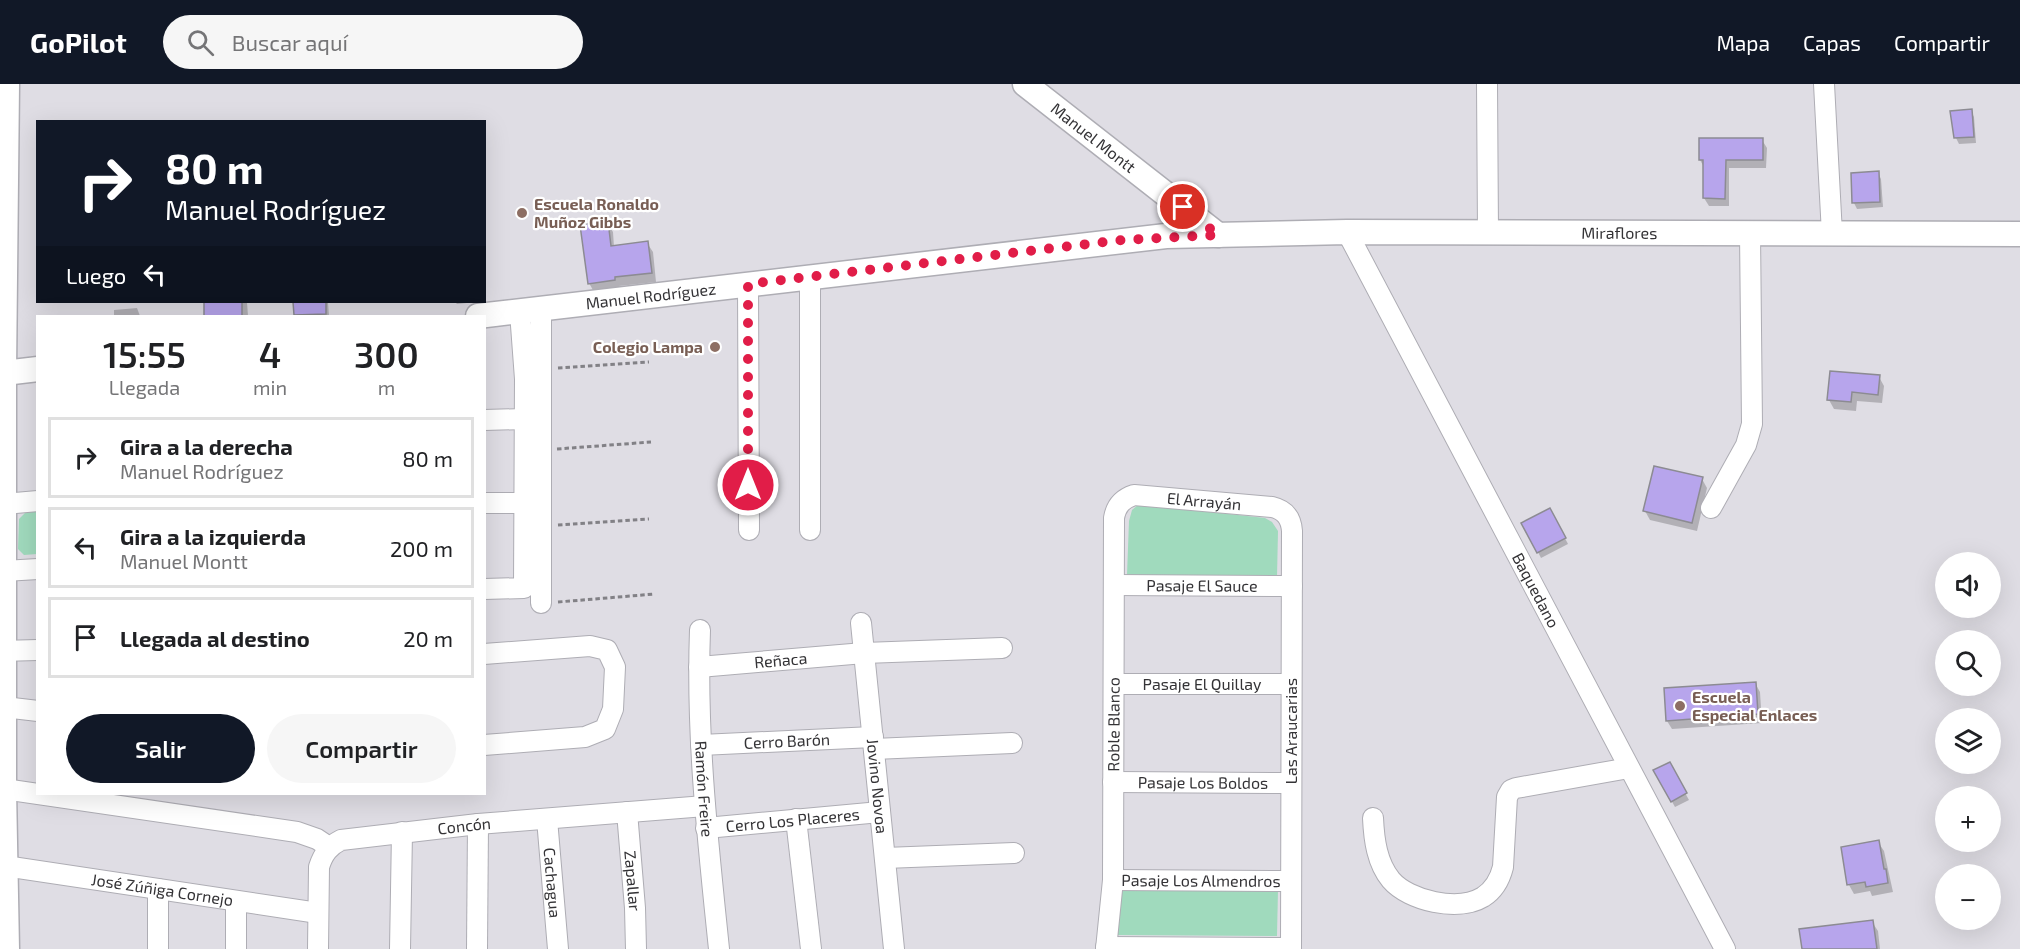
<!DOCTYPE html>
<html lang="es">
<head>
<meta charset="utf-8">
<style>
	:root { --surface:#fff; --page:#f6f6f6; --text:#202124; --muted:#757577; --line:#e0e0e0; --accent:#111827 }
	body { margin:0; font-family:"Exo 2",sans-serif; background:var(--page); color:var(--text); height:100vh; display:flex; flex-direction:column; font-size:22px; white-space:nowrap }
	* { box-sizing:border-box; margin:0 }
	p { font-size:20px; color:var(--muted) }
	.icon { flex:none; width:33px; height:33px; fill:none; stroke:currentColor; stroke-width:2; stroke-linecap:round; stroke-linejoin:round }
	.map { position:relative; flex:1; overflow:hidden }
	.panel { position:absolute; left:36px; top:231px; width:450px; height:480px; display:flex; flex-direction:column; background:var(--surface); border-radius:0px; box-shadow:0 6px 24px #0002 }
	.panel>* { flex:none }
	.banner { position:absolute; left:36px; top:36px; width:450px; height:183px; border-radius:0px; box-shadow:0 6px 24px #0002; background:#111827; color:#fff; overflow:hidden }
	.tools { position:absolute; left:1935px; top:468px; display:grid; gap:12px }
	.tools a { display:grid; place-items:center; width:66px; height:66px; border-radius:50%; background:var(--surface); box-shadow:0 6px 24px #0002; font-size:30px }
	.pin { position:absolute; display:grid; place-items:center; width:51px; height:51px; color:#fff; margin:-26px; border:3px solid #fff; border-radius:50%; box-shadow:0 2px 6px #0007 }
	.me { position:absolute; width:66px; margin:-33px; rotate:0deg; stroke-linejoin:round; filter:drop-shadow(0 0 4px #0008) }
	.turn { display:flex; align-items:center; gap:21px; height:126px; padding:0 30px; font-size:27px }
	.turn .icon { width:78px; height:78px; stroke-width:2.5 }
	.turn b { display:block; font-size:42px; line-height:51px }
	.then { display:flex; align-items:center; height:57px; padding:0 30px; background:#0003; gap:12px; font-size:22px }
	.eta { display:flex; justify-content:space-evenly; align-items:center; height:102px; text-align:center }
	.eta b { font-size:36px; font-weight:600; line-height:42px }
	.action { display:flex; gap:12px; margin-top:auto; padding:12px 30px }
	.action a { flex:1; height:69px; border-radius:36px; background:var(--accent); color:#fff; font-size:24px; font-weight:600; line-height:69px; text-align:center }
	.action a+a { background:var(--page); color:var(--text) }
	ul { padding:0; list-style:none }
	li { display:flex; align-items:center; gap:18px; height:81px; margin:0 12px 9px; padding:0 18px; border:3px solid var(--line); border-radius:0px }
	li div { flex:1 }
	li b { display:block; font-size:22px }
	li em { font-style:normal }
	header { display:flex; align-items:center; gap:36px; box-sizing:border-box; height:84px; padding:0 30px; background:var(--accent); color:#fff }
	header strong { font-size:28px }
	nav { display:flex; gap:33px; margin-inline-start:auto; font-size:21px }
	.search { width:420px; height:54px; background:var(--page); display:flex; align-items:center; gap:15px; box-sizing:border-box; padding:0 21px; border-radius:33px; color:var(--muted); font-size:22px }
	.map>svg:first-child { display:block }
</style>
</head>
<body>
<header>
<strong>GoPilot</strong>
<div class="search"><svg class="icon" aria-label="search" viewBox="0 0 24 24"><circle cx="10" cy="10" r="6"/><path d="M15 15l6 6"/></svg>Buscar aquí</div>
<nav><a>Mapa</a><a>Capas</a><a>Compartir</a></nav>
</header>
<div class="map">
<svg width="2020" height="865" viewBox="0 0 2020 865">
	<rect width="100%" height="100%" fill="#dfdde4"/>
	<g fill="#a0dabd">
		<path d="M1139,420L1265,434L1272,438L1278,447L1277,493L1127,491L1129,437L1132,426Z"/>
		<path d="M37,427V470L24,471L18,465L19,435L26,428Z"/>
		<path d="M1123,803L1278,805L1277,852L1116,851Z"/>
	</g>
	<g fill="#0003">
		<path d="M1971,27L1974,33L1976,59L1959,60L1956,54Z"/>
		<path d="M1762,56L1767,64L1766,84H1729V122H1709L1704,114V83L1700,76Z"/>
		<path d="M1878,89L1881,95L1883,123L1857,125L1854,119Z"/>
		<path d="M607,139L613,148L614,163L647,159L653,168L656,198L619,202L620,205L594,208L589,199Z"/>
		<path d="M205,218H247L248,232H206Z"/>
		<path d="M295,218H328L329,232H296Z"/>
		<path d="M455,218H477L457,220Z"/>
		<path d="M137,224L140,232H114V226Z"/>
		<path d="M1879,293L1884,302L1882,319L1857,317L1856,327L1834,325L1829,316Z"/>
		<path d="M1702,395L1707,404L1697,447L1650,436L1645,427Z"/>
		<path d="M1550,426L1568,460L1541,474L1523,439Z"/>
		<path d="M1755,599L1760,608L1762,639L1672,645L1667,637Z"/>
		<path d="M1669,680L1689,716L1675,723L1655,687Z"/>
		<path d="M1878,758L1884,767L1893,808L1872,812L1870,807L1854,810L1849,801Z"/>
		<path d="M1872,838L1878,847L1880,865H1803Z"/>
	</g>
	<g fill="#b7a5ec" stroke="#8c8b92" stroke-width="1.5">
		<path d="M1972,25L1974,53L1954,54L1950,27Z"/>
		<path d="M1699,54H1763V76H1726L1725,115L1703,114V76H1699Z"/>
		<path d="M1879,87L1880,118L1852,119L1851,89Z"/>
		<path d="M608,137L611,162L648,157L652,189L615,193V196L588,200L580,141Z"/>
		<rect x="204" y="218" width="38" height="14"/>
		<path d="M293,218H326V230L294,231Z"/>
		<path d="M1830,287L1880,291L1878,311L1852,308L1851,318L1827,316Z"/>
		<path d="M1654,382L1703,393L1692,439L1643,427Z"/>
		<path d="M1550,424L1566,454L1537,469L1521,439Z"/>
		<path d="M1756,598L1758,630L1666,637L1664,604Z"/>
		<path d="M1670,678L1687,709L1671,718L1653,686Z"/>
		<path d="M1879,756L1884,785H1886L1888,799L1866,803L1865,798L1847,801L1841,763Z"/>
		<path d="M1873,836L1877,865H1802L1799,845Z"/>
	</g>
	<g fill="none" stroke-linecap="round" stroke-linejoin="round">
		<defs>
			<g id="minor">
				<path d="M1487,0L1488,148"/>
				<path d="M1824,0L1832,150"/>
				<path id="s1" d="M1347,148L1725,865"/>
				<path d="M810,193V446"/>
				<path d="M748,200L749,446"/>
				<path d="M541,225V519"/>
				<path d="M484,336L525,335"/>
				<path d="M484,419H525"/>
				<path d="M4,420L38,417"/>
				<path d="M1711,424L1746,361L1752,340L1750,149"/>
				<path d="M4,487L38,485"/>
				<path id="s2" d="M1114,501L1292,502"/>
				<path d="M484,505L524,504L525,295L520,228"/>
				<path id="s3" d="M861,539L894,865"/>
				<path id="s4" d="M700,546C696,653 708,759 719,865"/>
				<path d="M0,567L38,566"/>
				<path d="M484,570L590,562L607,566L615,583L613,625L605,645L585,653L484,661"/>
				<path id="s5" d="M699,583L864,569L1002,564"/>
				<path id="s6" d="M1114,600H1291"/>
				<path d="M4,623L38,627"/>
				<path id="s7" d="M701,661L873,653"/>
				<path d="M874,665L1012,659"/>
				<path id="s8" d="M1113,698L1291,699"/>
				<path d="M4,705L297,748L317,755L329,763"/>
				<path id="s9" d="M627,728L635,824L636,865"/>
				<path d="M1373,734C1374,756 1377,779 1391,796C1409,817 1458,828 1483,813C1494,806 1500,795 1503,783L1507,713L1511,706L1516,704L1629,684"/>
				<path id="s10" d="M547,735L558,865"/>
				<path d="M796,735L811,865"/>
				<path id="s11" d="M706,744L880,728"/>
				<path d="M885,774L1014,769"/>
				<path id="s12" d="M5,782L318,829"/>
				<path id="s13" d="M1113,796L1291,797"/>
				<path d="M1106,863L1291,864"/>
				<path d="M158,865V805"/>
				<path d="M236,865V817"/>
				<path id="s14" d="M318,865L319,783C323,770 329,762 341,756L478,740L705,722"/>
				<path d="M400,865L402,748"/>
				<path d="M477,865L478,740"/>
				<path id="s15" d="M1106,865L1113,796L1114,434C1116,422 1122,415 1134,411L1272,423C1285,426 1291,434 1292,447L1291,865"/>
			</g>
			<g id="major">
				<path d="M7,0L4,289V705L7,865"/>
				<path id="s16" d="M1025,0L1218,151"/>
				<path id="s17" d="M478,232L1166,152L1347,148L2020,150"/>
				<path d="M4,289L38,285"/>
			</g>
		</defs>
		<use href="#minor" stroke="#aeadb4" stroke-width="22"/>
		<use href="#major" stroke="#aeadb4" stroke-width="27"/>
		<g stroke="#828186" stroke-width="3" stroke-dasharray="4.5 3" stroke-linecap="butt">
			<path d="M558,284L649,278"/>
			<path d="M557,365L651,358"/>
			<path d="M558,441L649,435"/>
			<path d="M558,518L654,510"/>
		</g>
		<use href="#minor" stroke="#fff" stroke-width="20"/>
		<use href="#major" stroke="#fff" stroke-width="24"/>
	</g>
	<g fill="none" stroke-linecap="round" stroke-linejoin="round">
		<path stroke="#e11d48" stroke-width="10" stroke-dasharray="0 18" d="M748,401V200L1122,156L1218,151L1183,123"/>
	</g>
	<g fill="#8d6e63" stroke="#fff" stroke-width="2">
		<circle cx="522" cy="129" r="6"/>
		<circle cx="715" cy="263" r="6"/>
		<circle cx="1680" cy="622" r="6"/>
	</g>
	<g text-anchor="middle" stroke-width="4.5" stroke-linejoin="round" paint-order="stroke">
		<g font-size="16" fill="#343336" stroke="#fff">
			<text dy="6" stroke="none"><textPath href="#s16" startOffset="87">Manuel Montt</textPath></text>
			<text dy="6" stroke="none"><textPath href="#s17" startOffset="1146">Miraflores</textPath></text>
			<text dy="6" stroke="none"><textPath href="#s17" startOffset="174">Manuel Rodríguez</textPath></text>
			<text dy="6" stroke="none"><textPath href="#s15" startOffset="534">El Arrayán</textPath></text>
			<text dy="6" stroke="none"><textPath href="#s2" startOffset="88">Pasaje El Sauce</textPath></text>
			<text dy="6" stroke="none"><textPath href="#s1" startOffset="405">Baquedano</textPath></text>
			<text dy="6" stroke="none"><textPath href="#s5" startOffset="82">Reñaca</textPath></text>
			<text dy="6" stroke="none"><textPath href="#s6" startOffset="88">Pasaje El Quillay</textPath></text>
			<text dy="6" stroke="none"><textPath href="#s15" startOffset="225">Roble Blanco</textPath></text>
			<text transform="translate(1291 647) rotate(-90)" y="6">Las Araucarias</text>
			<text dy="6" stroke="none"><textPath href="#s7" startOffset="86">Cerro Barón</textPath></text>
			<text dy="6" stroke="none"><textPath href="#s8" startOffset="90">Pasaje Los Boldos</textPath></text>
			<text dy="6" stroke="none"><textPath href="#s3" startOffset="164">Jovino Novoa</textPath></text>
			<text dy="6" stroke="none"><textPath href="#s4" startOffset="159">Ramón Freire</textPath></text>
			<text dy="6" stroke="none"><textPath href="#s11" startOffset="87">Cerro Los Placeres</textPath></text>
			<text dy="6" stroke="none"><textPath href="#s14" startOffset="242">Concón</textPath></text>
			<text dy="6" stroke="none"><textPath href="#s13" startOffset="88">Pasaje Los Almendros</textPath></text>
			<text dy="6" stroke="none"><textPath href="#s9" startOffset="69">Zapallar</textPath></text>
			<text dy="6" stroke="none"><textPath href="#s10" startOffset="64">Cachagua</textPath></text>
			<text dy="6" stroke="none"><textPath href="#s12" startOffset="159">José Zúñiga Cornejo</textPath></text>
		</g>
		<g font-size="16" font-weight="bold" fill="#785e54" stroke="#fff" text-anchor="start">
			<text x="534" y="126">Escuela Ronaldo<tspan x="534" dy="18">Muñoz Gibbs</tspan></text>
			<text x="703" y="269" text-anchor="end">Colegio Lampa</text>
			<text x="1692" y="619">Escuela<tspan x="1692" dy="18">Especial Enlaces</tspan></text>
		</g>
	</g>
</svg>
<div class="tools">
<a><svg class="icon" aria-label="sound" viewBox="0 0 24 24"><path d="M4 9h4l5-4v14l-5-4H4zM17 9q2 3 0 6"/></svg></a>
<a><svg class="icon" aria-label="search" viewBox="0 0 24 24"><circle cx="10" cy="10" r="6"/><path d="M15 15l6 6"/></svg></a>
<a><svg class="icon" aria-label="layers" viewBox="0 0 24 24"><path d="M12 4l9 5-9 5-9-5zM3 14l9 5 9-5"/></svg></a>
<a>+</a>
<a>−</a>
</div>
<div class="pin" style="left:1183px;top:123px;background:#d93025"><svg class="icon" aria-label="arrive" viewBox="0 0 24 24"><path d="M6 21V4h12l-3 4 3 4H6"/></svg></div>
<svg class="me" style="left:748px;top:401px" viewBox="-20 -20 40 40"><circle r="17" fill="#e11d48" stroke="#fff" stroke-width="3"/><path d="M0-11L8 9 0 5-8 9z" fill="#fff"/></svg>
<div class="banner">
<div class="turn"><svg class="icon" aria-label="right" viewBox="0 0 24 24"><path d="M7 20v-9h11M14 6l5 5-5 5"/></svg><div><b>80 m</b>Manuel Rodríguez</div></div>
<div class="then">Luego<svg class="icon" aria-label="left" viewBox="0 0 24 24"><path d="M17 20v-9H6M10 6l-5 5 5 5"/></svg></div>
</div>
<section class="panel">
<div class="eta">
<div><b>15:55</b><p>Llegada</p></div>
<div><b>4</b><p>min</p></div>
<div><b>300</b><p>m</p></div>
</div>
<ul>
<li><svg class="icon" aria-label="right" viewBox="0 0 24 24"><path d="M7 20v-9h11M14 6l5 5-5 5"/></svg><div><b>Gira a la derecha</b><p>Manuel Rodríguez</p></div><em>80 m</em></li>
<li><svg class="icon" aria-label="left" viewBox="0 0 24 24"><path d="M17 20v-9H6M10 6l-5 5 5 5"/></svg><div><b>Gira a la izquierda</b><p>Manuel Montt</p></div><em>200 m</em></li>
<li><svg class="icon" aria-label="arrive" viewBox="0 0 24 24"><path d="M6 21V4h12l-3 4 3 4H6"/></svg><div><b>Llegada al destino</b></div><em>20 m</em></li>
</ul>
<div class="action"><a>Salir</a><a>Compartir</a></div>
</section>
</div>
</body>
</html>
